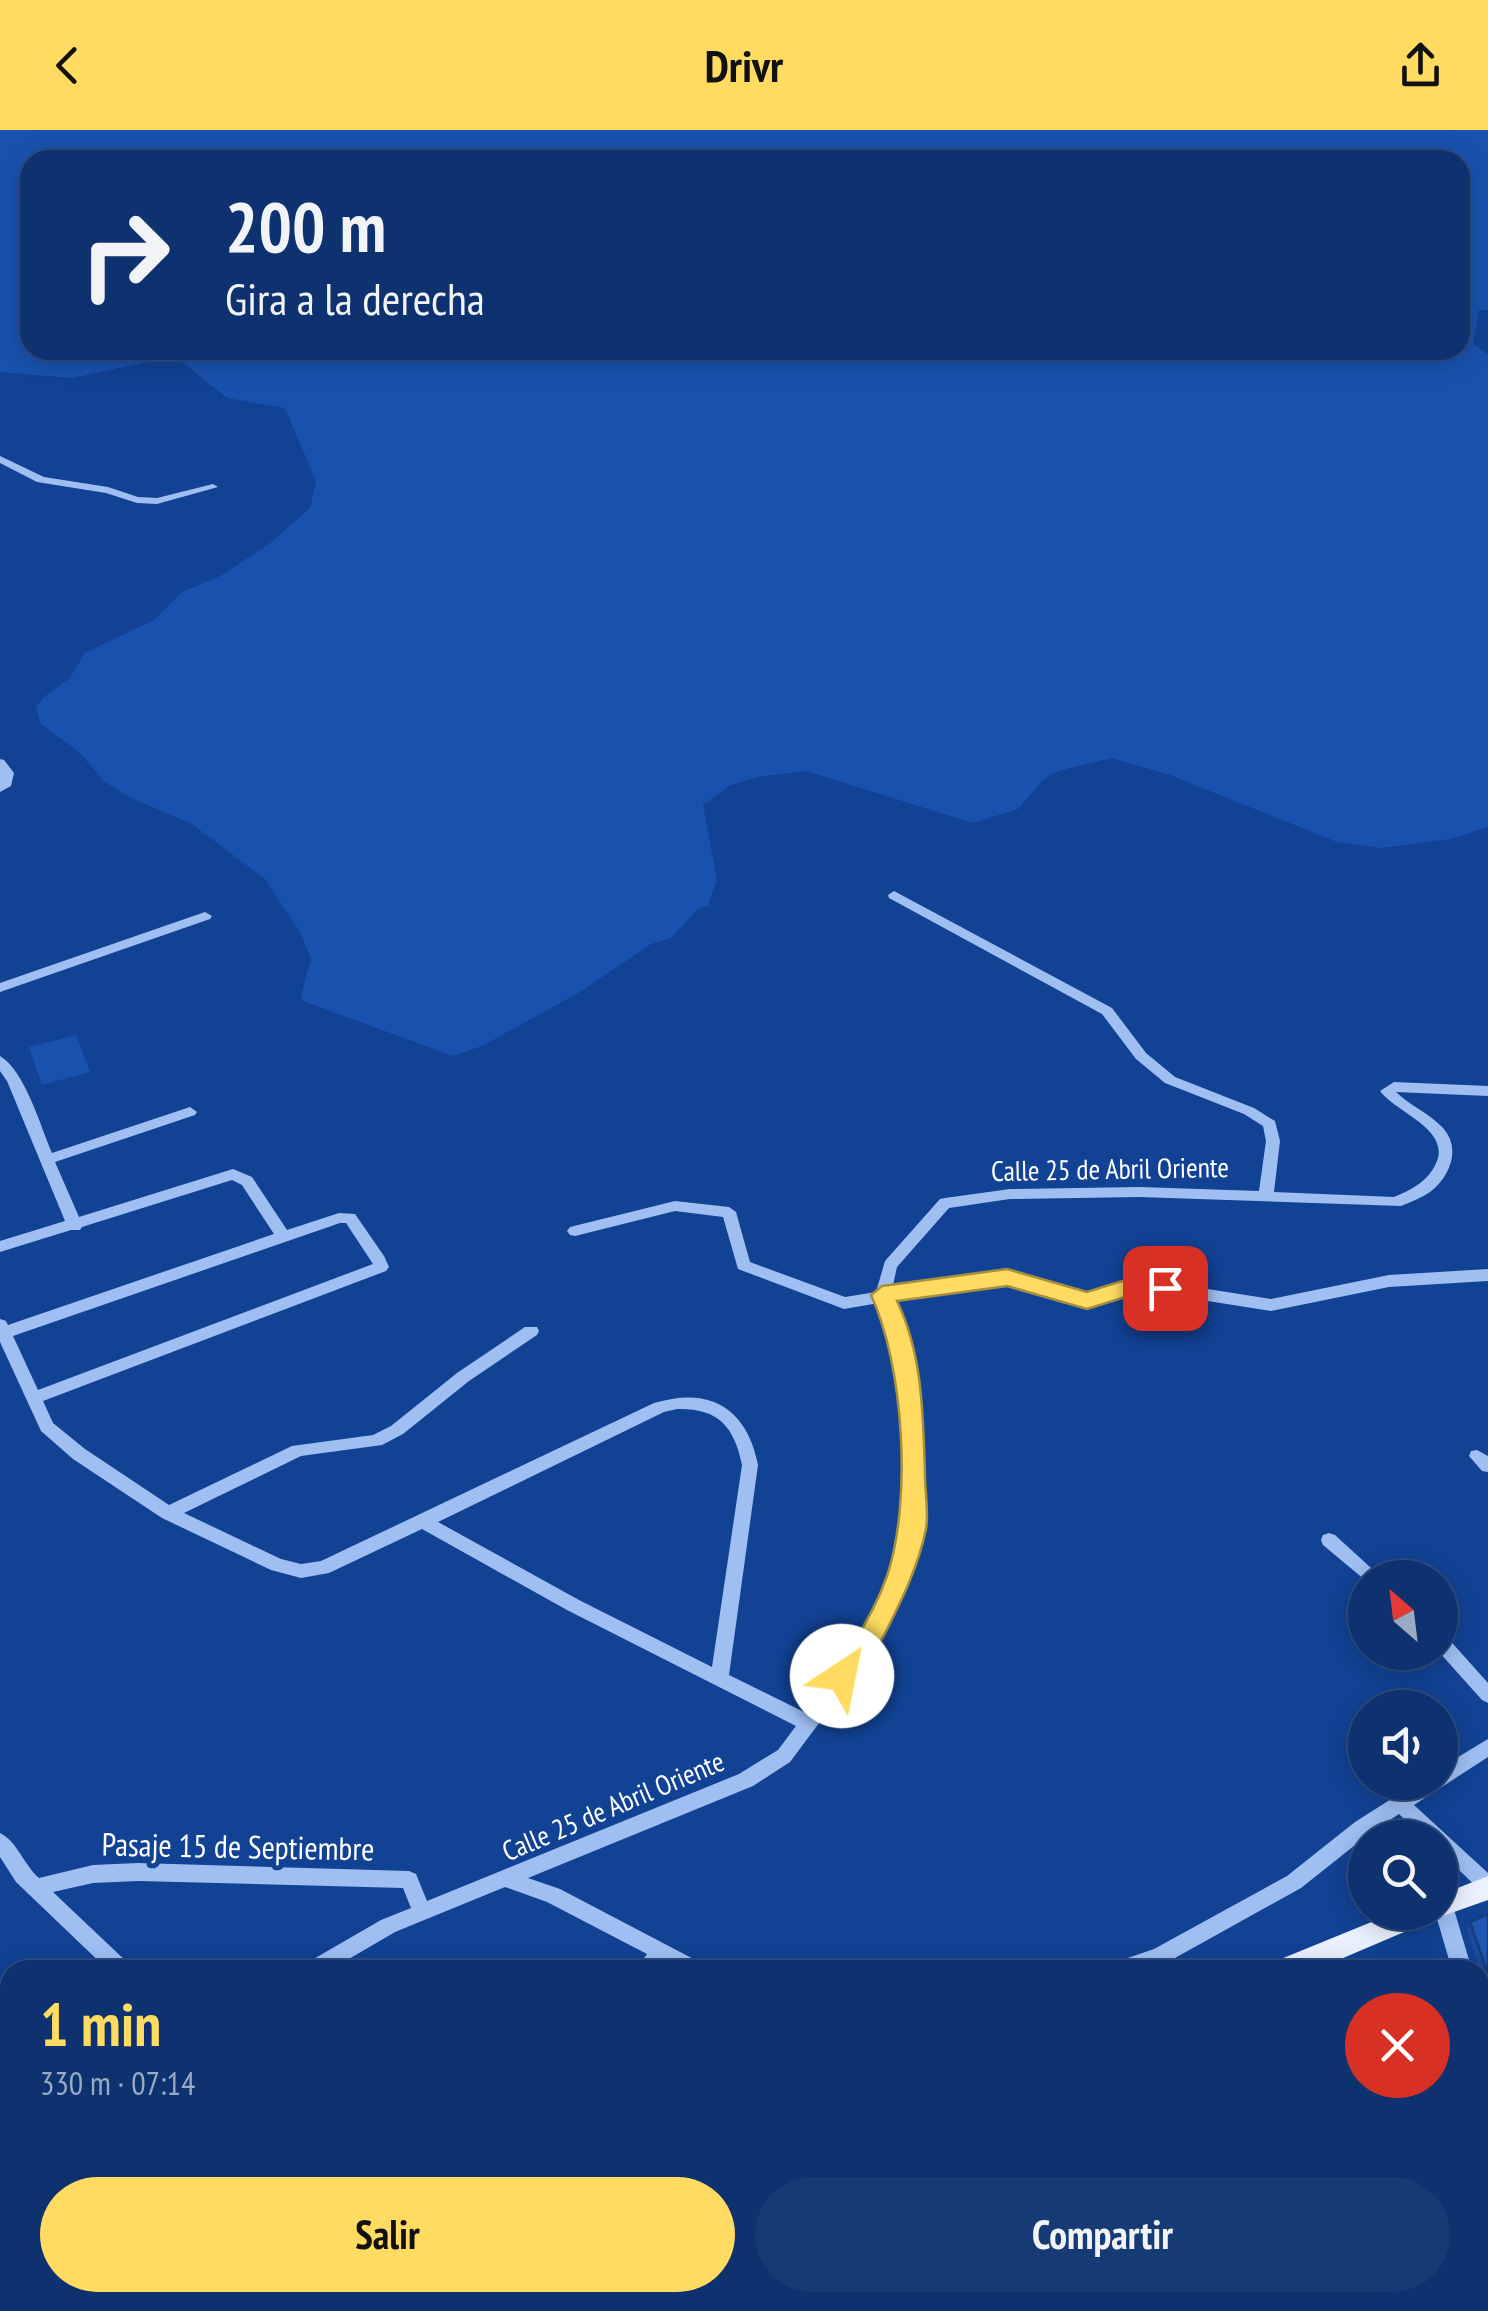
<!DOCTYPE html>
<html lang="es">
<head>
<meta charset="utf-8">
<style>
	:root { --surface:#0d326f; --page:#163a74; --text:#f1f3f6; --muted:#9aaac3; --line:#2d4d82; --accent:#ffdc61 }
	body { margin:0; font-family:"PT Sans Narrow",sans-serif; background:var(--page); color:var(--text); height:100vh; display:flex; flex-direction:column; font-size:38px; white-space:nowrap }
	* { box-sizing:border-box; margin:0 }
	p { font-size:32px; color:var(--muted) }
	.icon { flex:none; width:55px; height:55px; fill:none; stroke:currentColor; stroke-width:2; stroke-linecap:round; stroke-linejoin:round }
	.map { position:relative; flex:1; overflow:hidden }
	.sheet { position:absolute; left:0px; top:1830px; width:1490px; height:352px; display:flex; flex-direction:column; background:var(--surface); border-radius:30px 30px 0 0; box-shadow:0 5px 25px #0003,0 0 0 2px var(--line) }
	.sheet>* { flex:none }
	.top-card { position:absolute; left:20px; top:20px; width:1450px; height:210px; border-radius:30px; box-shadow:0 5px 25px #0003,0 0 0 2px var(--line); background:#0d326f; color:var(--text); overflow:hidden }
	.needle { width:65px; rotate:332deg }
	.fabs { position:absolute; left:1348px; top:1430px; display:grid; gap:20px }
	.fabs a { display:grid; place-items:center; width:110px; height:110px; border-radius:50%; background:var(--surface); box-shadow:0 5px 25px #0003,0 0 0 2px var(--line); font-size:50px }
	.pin { position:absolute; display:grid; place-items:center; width:85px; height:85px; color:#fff; margin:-42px; border-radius:20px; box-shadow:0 5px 15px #0006 }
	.me { position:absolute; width:110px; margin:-55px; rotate:34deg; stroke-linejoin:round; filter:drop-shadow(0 0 8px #0008) }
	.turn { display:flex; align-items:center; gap:35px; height:210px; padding:0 40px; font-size:45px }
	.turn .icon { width:130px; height:130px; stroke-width:2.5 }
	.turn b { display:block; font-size:70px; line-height:85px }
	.round { display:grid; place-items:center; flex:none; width:105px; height:105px; border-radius:52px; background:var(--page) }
	.head { display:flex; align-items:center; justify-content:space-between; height:170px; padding:0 40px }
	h1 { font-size:60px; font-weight:800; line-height:75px; color:var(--accent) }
	.primary-button { display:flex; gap:20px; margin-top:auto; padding:20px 40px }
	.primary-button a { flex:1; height:115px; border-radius:60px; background:var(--accent); color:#111; font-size:40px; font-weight:800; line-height:115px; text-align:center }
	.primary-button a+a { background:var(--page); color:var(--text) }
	header { display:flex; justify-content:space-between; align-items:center; height:130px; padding:0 40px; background:var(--accent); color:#111; font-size:45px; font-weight:800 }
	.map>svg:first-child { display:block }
</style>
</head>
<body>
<header><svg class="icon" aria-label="back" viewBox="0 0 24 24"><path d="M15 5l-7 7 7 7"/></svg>Drivr<svg class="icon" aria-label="share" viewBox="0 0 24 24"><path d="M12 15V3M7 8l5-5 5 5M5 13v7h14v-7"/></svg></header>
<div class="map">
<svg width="1488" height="2181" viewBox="0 0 1488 2181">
	<rect width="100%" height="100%" fill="#114294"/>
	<g fill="#1952ae" fill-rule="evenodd">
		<path d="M0,0H1488V180H1479L1473,213L1488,225V697L1450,709L1380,718L1337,712L1170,645L1112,628L1058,641L1044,649L1018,679L973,693L806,641L756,647L729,656L703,675L717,750L708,776L698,779L671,808L651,814L580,862L482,916L453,926L303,871L301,865L311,829L300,802L265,749L192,694L129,667L104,651L79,622L40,593L36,577L44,567L70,548L85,523L154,490L182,462L220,446L268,415L310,378L316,351L285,278L227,268L175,226L73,248L0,242ZM1460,30V220H30V30Z"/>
		<path d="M76,905L90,942L42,955L29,917Z"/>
	</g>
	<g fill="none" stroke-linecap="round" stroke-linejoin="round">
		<g fill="#9fbff3" fill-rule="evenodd">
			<path d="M0,326L44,347L108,357L138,367L157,368L213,354L218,357L157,374L137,373L106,363L37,352L0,333Z"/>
			<path d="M0,629L4,630L14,643L11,656L0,662Z"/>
			<path d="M894,761L1112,878L1146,923L1175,947L1254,978L1275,991L1280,1011L1274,1062L1394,1067C1413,1059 1429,1051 1437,1031C1449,999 1397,983 1380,961L1394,952L1488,956V966L1396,962C1409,975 1427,982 1440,995C1462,1015 1452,1045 1430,1062C1421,1068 1411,1072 1401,1076L1139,1067L1010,1069L949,1078L897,1137L892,1160L1007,1141L1087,1165L1138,1148L1271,1169L1389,1145L1488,1139V1151L1389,1157L1271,1181L1138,1160L1087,1177L1007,1153L893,1171L906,1197L917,1264L922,1396L908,1450L867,1529L790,1632L753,1656L528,1748L560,1759L703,1834L706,1840H677L664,1833L658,1840H636L647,1824L547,1772L505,1757L395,1802L330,1840H302L305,1834L381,1790L411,1778L403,1758L138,1751L93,1753L53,1762L129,1834L132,1840H108L16,1752L0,1727V1703C17,1711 24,1735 39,1748L93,1735L138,1733L409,1741L416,1744L427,1771L739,1644L778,1620L796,1596L567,1480L422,1399L329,1443L301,1448L271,1440L162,1388L73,1329L41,1301L0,1212V1189L6,1191L8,1195L274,1104L242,1055L232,1050L82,1097L80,1100H71L0,1122V1111L65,1091L7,951L0,941V926C25,941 40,995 52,1023L190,977L197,982L195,985L55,1032L79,1087L233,1039L252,1047L287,1100L339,1083L355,1084L384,1126L389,1137L386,1141L43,1271L53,1293L85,1319L169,1375L292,1316L373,1305L391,1296L457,1243L525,1197H537L539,1201L537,1205L469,1251L403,1304L382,1315L301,1326L184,1383L281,1429L301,1434L321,1431L654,1273C710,1256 747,1278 758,1335L729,1545L806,1583L855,1519L890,1450L906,1396L901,1264L890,1197L879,1173L844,1179L738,1139L723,1087L675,1081L575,1106L570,1105L567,1101L570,1097L675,1071L729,1077L736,1082L750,1132L845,1167L876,1162L885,1131L940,1069L945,1068L1010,1059L1139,1057L1259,1061L1266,1011L1263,996L1244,984L1165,953L1136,929L1102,884L889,768L888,765ZM340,1093H346L373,1134L38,1260L13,1206ZM677,1279C718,1278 734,1296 742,1335L712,1537L579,1470L438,1392L664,1282Z"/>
			<path d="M205,782L212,786L210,789L0,862V853Z"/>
			<path d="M1477,1320L1488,1326V1342L1482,1341L1469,1326L1471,1321Z"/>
			<path d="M1329,1403L1335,1405L1382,1448H1365V1450L1323,1415L1321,1410L1323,1405Z"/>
			<path d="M1440,1504L1446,1506L1488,1553V1573L1482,1570L1439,1522Z"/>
			<path d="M1488,1609V1627L1414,1675L1488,1743V1764L1481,1761L1440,1722V1708H1424L1399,1684L1369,1704L1301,1758L1166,1833L1146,1840H1107L1110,1834L1154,1819L1287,1746L1355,1692L1418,1652H1440V1638Z"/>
			<path d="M1443,1767L1450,1770L1453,1776L1472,1840H1452L1435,1782H1440V1768Z"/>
			<path d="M1480,1888L1488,1892V1932L1480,1927Z"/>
			<path d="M1488,1933V1963L1480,1968V1938Z"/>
			<path d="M10,2051V2074L0,2078V2055Z"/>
			<path d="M1488,2082V2104L1480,2107V2085Z"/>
			<path d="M676,2172H702L698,2181H672Z"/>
			<path d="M953,2172H991L985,2181H948Z"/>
			<path d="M1131,2172H1153L1157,2181H1135Z"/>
			<path d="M1292,2172H1327L1321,2181H1287Z"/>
		</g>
		<g fill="#ebf1ff" fill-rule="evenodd">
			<path d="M1488,1746V1770L1437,1788L1315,1840H1272L1276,1831L1396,1782H1440V1765Z"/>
			<path d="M425,2172H456L453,2181H421Z"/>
		</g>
	</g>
	<g fill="#1b4b9a">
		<path d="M1488,1784V1865L1467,1801L1470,1792Z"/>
		<path d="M72,2172H209V2177L171,2181H74Z"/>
	</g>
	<g fill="#1f57b3" stroke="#163d7d" stroke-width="2.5">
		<path d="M1488,1784V1844L1470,1792Z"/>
		<path d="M72,2172H100L72,2176Z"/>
	</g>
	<path fill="#ffdc61" stroke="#a68f3f" stroke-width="2.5" d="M1007,1139L1087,1162L1138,1146L1173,1152L1177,1158L1165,1166L1138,1163L1087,1179L1007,1156L897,1171C923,1225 923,1286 925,1345C925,1363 929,1383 926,1399C917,1443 896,1481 876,1521C867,1538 854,1562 833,1555L829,1546C835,1535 845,1526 852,1515C865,1495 879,1469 887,1446C912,1372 904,1236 871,1165L882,1156Z"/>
	<g text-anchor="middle" stroke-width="10" stroke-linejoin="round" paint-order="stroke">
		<g font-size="28" fill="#fff" stroke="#114294">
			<text transform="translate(1110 1039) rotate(-1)" y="10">Calle 25 de Abril Oriente</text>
			<text transform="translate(613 1676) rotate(-23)" y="10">Calle 25 de Abril Oriente</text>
		</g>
		<g font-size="32" fill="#fff" stroke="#114294">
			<text transform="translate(238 1717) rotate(1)" y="11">Pasaje 15 de Septiembre</text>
		</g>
	</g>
</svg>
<div class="fabs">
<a><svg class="needle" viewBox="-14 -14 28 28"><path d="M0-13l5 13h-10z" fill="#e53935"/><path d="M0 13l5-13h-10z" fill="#9aaac3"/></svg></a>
<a><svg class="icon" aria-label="sound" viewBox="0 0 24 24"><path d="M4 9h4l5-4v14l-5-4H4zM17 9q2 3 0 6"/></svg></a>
<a><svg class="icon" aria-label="search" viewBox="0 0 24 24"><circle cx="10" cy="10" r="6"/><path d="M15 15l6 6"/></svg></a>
</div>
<div class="pin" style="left:1165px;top:1158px;background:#d93025"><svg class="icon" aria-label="arrive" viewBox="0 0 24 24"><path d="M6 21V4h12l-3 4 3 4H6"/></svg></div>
<svg class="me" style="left:842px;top:1546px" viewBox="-20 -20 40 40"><circle r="19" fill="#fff"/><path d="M0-13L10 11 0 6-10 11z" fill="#ffdc61"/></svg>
<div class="top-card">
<div class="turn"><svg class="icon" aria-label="right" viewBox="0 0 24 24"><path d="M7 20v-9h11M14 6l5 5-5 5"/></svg><div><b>200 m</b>Gira a la derecha</div></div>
</div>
<section class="sheet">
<div class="head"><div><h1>1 min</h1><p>330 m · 07:14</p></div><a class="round" style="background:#d93025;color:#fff"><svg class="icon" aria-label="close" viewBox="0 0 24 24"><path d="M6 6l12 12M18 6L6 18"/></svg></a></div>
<div class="primary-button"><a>Salir</a><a>Compartir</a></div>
</section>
</div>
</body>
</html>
